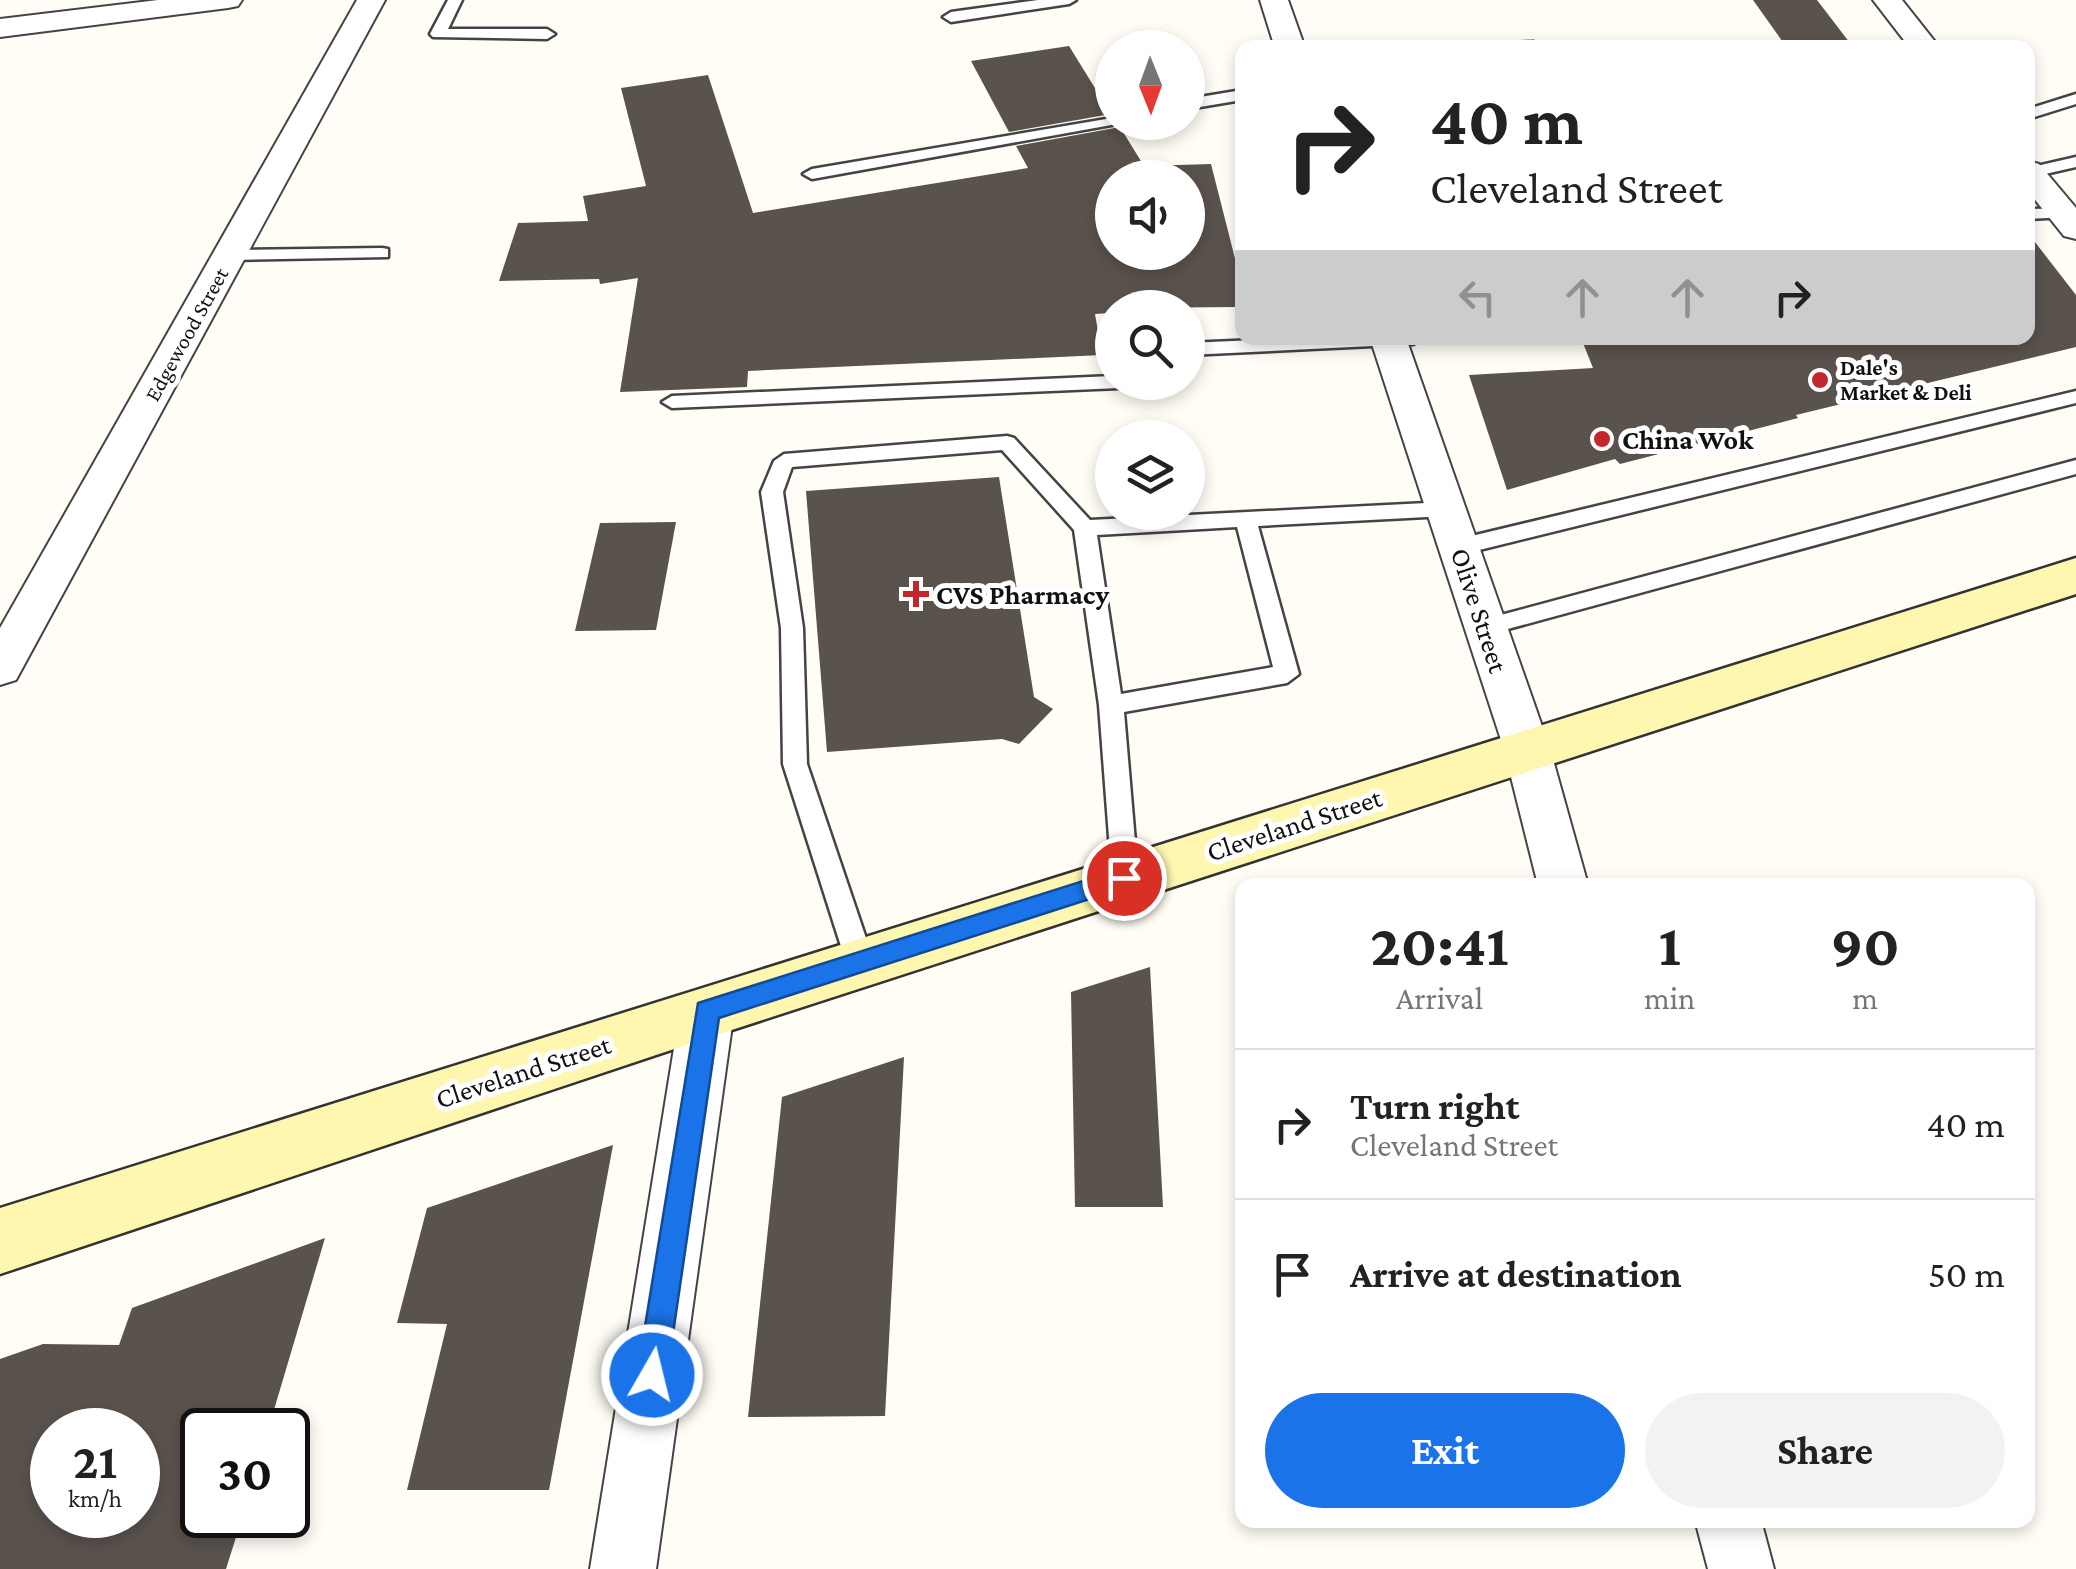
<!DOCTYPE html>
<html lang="en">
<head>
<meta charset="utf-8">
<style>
	:root { --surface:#fff; --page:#f2f2f2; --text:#222; --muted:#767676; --line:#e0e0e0; --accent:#1a73e8 }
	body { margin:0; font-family:"Crimson Pro",serif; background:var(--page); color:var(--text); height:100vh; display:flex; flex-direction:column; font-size:38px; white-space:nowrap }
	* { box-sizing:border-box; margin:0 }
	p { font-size:32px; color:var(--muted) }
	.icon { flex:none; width:55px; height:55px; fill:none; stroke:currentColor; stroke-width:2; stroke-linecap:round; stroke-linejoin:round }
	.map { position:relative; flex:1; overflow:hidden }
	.details { position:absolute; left:1235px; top:878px; width:800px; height:650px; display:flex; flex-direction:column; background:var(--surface); border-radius:20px; box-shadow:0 5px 15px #0003 }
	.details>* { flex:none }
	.top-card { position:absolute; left:1235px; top:40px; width:800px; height:305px; border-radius:20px; box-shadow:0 5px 15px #0003; background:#fff; color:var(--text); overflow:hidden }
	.needle { width:65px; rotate:179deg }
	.fabs { position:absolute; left:1095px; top:30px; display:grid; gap:20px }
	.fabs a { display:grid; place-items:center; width:110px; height:110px; border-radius:50%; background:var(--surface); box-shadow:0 5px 15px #0003; font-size:50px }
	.speed { position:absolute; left:30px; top:1408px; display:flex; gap:20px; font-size:50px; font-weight:700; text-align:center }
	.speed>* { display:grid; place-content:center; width:130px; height:130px; border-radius:50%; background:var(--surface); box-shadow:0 5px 15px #0003; line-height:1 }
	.speed small { font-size:25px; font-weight:400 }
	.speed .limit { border:5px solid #111; border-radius:15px; background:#fff; color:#111 }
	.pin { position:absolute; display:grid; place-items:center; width:85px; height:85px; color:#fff; margin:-42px; border:5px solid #fff; border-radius:50%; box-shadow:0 2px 10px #0007 }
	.me { position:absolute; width:110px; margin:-55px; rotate:8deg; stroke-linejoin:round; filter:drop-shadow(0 0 8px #0008) }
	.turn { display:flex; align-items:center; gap:35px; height:210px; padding:0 30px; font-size:45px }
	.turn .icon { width:130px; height:130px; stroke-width:2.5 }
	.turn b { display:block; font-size:70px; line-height:85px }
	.lanes { display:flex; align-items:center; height:95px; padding:0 30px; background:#0003; justify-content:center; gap:50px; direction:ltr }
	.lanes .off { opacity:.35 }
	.eta { display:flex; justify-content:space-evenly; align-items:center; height:170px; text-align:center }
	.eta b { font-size:60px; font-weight:700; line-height:70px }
	.action { display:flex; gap:20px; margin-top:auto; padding:20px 30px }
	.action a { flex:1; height:115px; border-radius:60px; background:var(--accent); color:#fff; font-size:40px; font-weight:700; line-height:115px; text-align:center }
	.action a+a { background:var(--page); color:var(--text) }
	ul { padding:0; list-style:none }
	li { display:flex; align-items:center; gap:30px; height:150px; padding:0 30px; border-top:2px solid var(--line) }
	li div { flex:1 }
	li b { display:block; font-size:38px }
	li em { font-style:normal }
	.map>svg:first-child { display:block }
</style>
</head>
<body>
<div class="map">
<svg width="2076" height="1569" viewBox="0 0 2076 1569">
	<rect width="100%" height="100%" fill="#fffdf5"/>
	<g fill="#5a524d" fill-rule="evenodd">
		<path d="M1753,0H1817L1853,47L1787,48Z"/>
		<path d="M1069,46L1111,114L1009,132L971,61Z"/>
		<path d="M708,75L753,213L1028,168L1016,146L1120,127L1144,166L1211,164L1242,286V307L1112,308V313L1095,314L1102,355L748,371L747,387L620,392L638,278L600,284L599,279L499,281L518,223L588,221L583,196L646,186L621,88ZM1112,178H1188V252H1112Z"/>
		<path d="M2028,233L2076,295V347L1796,415L1798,418L1620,464L1615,459L1507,490L1469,375L1593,368L1581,338H2028Z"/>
		<path d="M999,477L1034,697L1053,709L1019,744L1002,739L827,752L806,491Z"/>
		<path d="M676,522L656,630L575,631L600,523Z"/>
		<path d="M1150,967L1163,1207H1075L1071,992Z"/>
		<path d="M904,1057L885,1416L748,1417L782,1097Z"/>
		<path d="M613,1145L549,1490H407L447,1324L397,1323L427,1208Z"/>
		<path d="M325,1238L268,1430H202V1515H243L226,1569H0V1359L43,1344L119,1345L132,1308ZM52,1430H138V1515H52Z"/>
	</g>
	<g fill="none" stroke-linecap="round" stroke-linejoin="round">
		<defs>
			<g id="service">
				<path d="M448,0H462L448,29H547L555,34L547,39L433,37L430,34Z"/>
				<path d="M1038,0H1076L1069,4L951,22L943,17L951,12Z"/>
				<path d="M1534,42L1542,47L1500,48L1507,43Z"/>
				<path d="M1242,90V100L1188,109V99Z"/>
				<path d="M2076,94V104L2028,119V109Z"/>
				<path d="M1112,118V122H1128L812,179L803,174L812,169Z"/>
				<path d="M2076,157V167L2028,178V168Z"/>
				<path d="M2063,208L2072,213L2069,217L2028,219V209Z"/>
				<path d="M382,248L388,249V257L230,260L221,255L230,250Z"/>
				<path d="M1301,338H1423L1413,344L1188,355V343Z"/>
				<path d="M1112,376V382H1129L1119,388L672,408L662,402L672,396Z"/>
				<path d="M2076,391V403L1459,555L1448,547L1459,539Z"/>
				<path d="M1007,436L1014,438L1090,520L1446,502L1457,509L1446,516L1258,526L1299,674L1287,683L1124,712L1138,877L1134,885L1125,888L1116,885L1112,877L1099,705L1074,530L1002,450L792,467L783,492L803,628L807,764L874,962L870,970L860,974L850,970L846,962L783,764L781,628L761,492L774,461L784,454ZM1237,527L1273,667L1121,694L1097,535Z"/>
				<path d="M2076,460V474L1486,635L1475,627L1486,619Z"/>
			</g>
			<g id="minor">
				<path d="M158,0H242L238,6L228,8L0,37V19Z"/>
				<path d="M357,0H385L16,680L0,685V628Z"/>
				<path d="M1260,0H1288L1305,48H1275Z"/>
				<path d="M1873,0H1902L1940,48H1910Z"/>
				<path d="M2028,161L2039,164L2076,208V239L2064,236L2028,191Z"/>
				<path d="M1370,338H1406L1550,749L1588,885H1538L1504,749Z"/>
				<path d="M707,987L726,994L734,1011L656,1569H590L680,1011L688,994Z"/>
				<path d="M1695,1520H1761L1774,1569H1708Z"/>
			</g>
			<path id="secondary" d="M2076,558V594L707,1038L0,1274V1208Z"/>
		</defs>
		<use href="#service" stroke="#444" stroke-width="5"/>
		<use href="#minor" stroke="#444" stroke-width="4"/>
		<use href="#secondary" stroke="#333" stroke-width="5"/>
		<use href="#service" fill="#fff" fill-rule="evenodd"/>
		<use href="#minor" fill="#fff" fill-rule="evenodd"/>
		<use href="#secondary" fill="#fff6b0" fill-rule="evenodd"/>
	</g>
	<path fill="#1a73e8" stroke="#114b97" stroke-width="2.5" d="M1124,868L1133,870L1136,878L1133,885L719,1018L667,1375L663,1385L652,1390L642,1385L637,1375L698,1003Z"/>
	<g fill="#c4262e" stroke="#fff" stroke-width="4">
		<circle cx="1820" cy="380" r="10"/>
		<circle cx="1602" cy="439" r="10"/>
		<path d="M911 579h10v10h10v10h-10v10h-10v-10h-10v-10h10z"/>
	</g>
	<g text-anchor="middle" stroke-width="10" stroke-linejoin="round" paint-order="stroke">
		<g font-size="22" fill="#111" stroke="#fff">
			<text transform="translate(186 334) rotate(-61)" y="8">Edgewood Street</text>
		</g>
		<g font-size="22" font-weight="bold" fill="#111" stroke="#fff" text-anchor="start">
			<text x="1840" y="375">Dale's<tspan x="1840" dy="25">Market &amp; Deli</tspan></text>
		</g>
		<g font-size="28" font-weight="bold" fill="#111" stroke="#fff" text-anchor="start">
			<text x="1622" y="449">China Wok</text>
			<text x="936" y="604">CVS Pharmacy</text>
		</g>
		<g font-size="28" fill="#111" stroke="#fff">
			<text transform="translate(1480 610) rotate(72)" y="10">Olive Street</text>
			<text transform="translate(1294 824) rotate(-18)" y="10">Cleveland Street</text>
			<text transform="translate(523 1071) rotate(-18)" y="10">Cleveland Street</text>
		</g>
	</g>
</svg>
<div class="fabs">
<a><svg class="needle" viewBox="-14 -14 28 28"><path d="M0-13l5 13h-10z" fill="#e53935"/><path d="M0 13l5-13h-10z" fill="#767676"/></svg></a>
<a><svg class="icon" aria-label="sound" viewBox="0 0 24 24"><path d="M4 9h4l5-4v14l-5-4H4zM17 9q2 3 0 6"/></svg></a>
<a><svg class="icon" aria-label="search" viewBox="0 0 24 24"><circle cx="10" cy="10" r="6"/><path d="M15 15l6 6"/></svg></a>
<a><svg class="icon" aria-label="layers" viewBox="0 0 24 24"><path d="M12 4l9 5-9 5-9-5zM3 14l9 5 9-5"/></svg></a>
</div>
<div class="speed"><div>21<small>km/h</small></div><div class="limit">30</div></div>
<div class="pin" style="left:1124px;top:878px;background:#d93025"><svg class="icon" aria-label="arrive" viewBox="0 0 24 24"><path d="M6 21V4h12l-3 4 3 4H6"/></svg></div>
<svg class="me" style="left:652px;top:1375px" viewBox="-20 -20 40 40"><circle r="17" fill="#1a73e8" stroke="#fff" stroke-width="3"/><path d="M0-11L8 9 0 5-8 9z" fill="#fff"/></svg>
<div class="top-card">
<div class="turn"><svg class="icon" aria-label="right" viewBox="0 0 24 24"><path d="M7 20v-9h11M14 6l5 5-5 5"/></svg><div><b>40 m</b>Cleveland Street</div></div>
<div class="lanes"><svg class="icon off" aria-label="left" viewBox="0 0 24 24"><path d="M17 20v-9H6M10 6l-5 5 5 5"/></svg><svg class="icon off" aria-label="ahead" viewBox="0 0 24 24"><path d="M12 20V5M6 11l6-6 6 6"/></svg><svg class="icon off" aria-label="ahead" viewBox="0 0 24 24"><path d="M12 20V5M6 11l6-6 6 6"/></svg><svg class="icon" aria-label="right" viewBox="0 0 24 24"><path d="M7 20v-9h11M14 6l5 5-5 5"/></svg></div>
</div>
<section class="details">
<div class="eta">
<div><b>20:41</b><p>Arrival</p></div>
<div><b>1</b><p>min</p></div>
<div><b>90</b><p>m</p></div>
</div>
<ul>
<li><svg class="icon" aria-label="right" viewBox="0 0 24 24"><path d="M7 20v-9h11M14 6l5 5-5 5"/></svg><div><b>Turn right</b><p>Cleveland Street</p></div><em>40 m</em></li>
<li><svg class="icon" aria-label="arrive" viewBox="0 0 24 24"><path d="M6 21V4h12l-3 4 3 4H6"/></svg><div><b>Arrive at destination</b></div><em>50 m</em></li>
</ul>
<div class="action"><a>Exit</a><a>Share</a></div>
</section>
</div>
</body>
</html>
